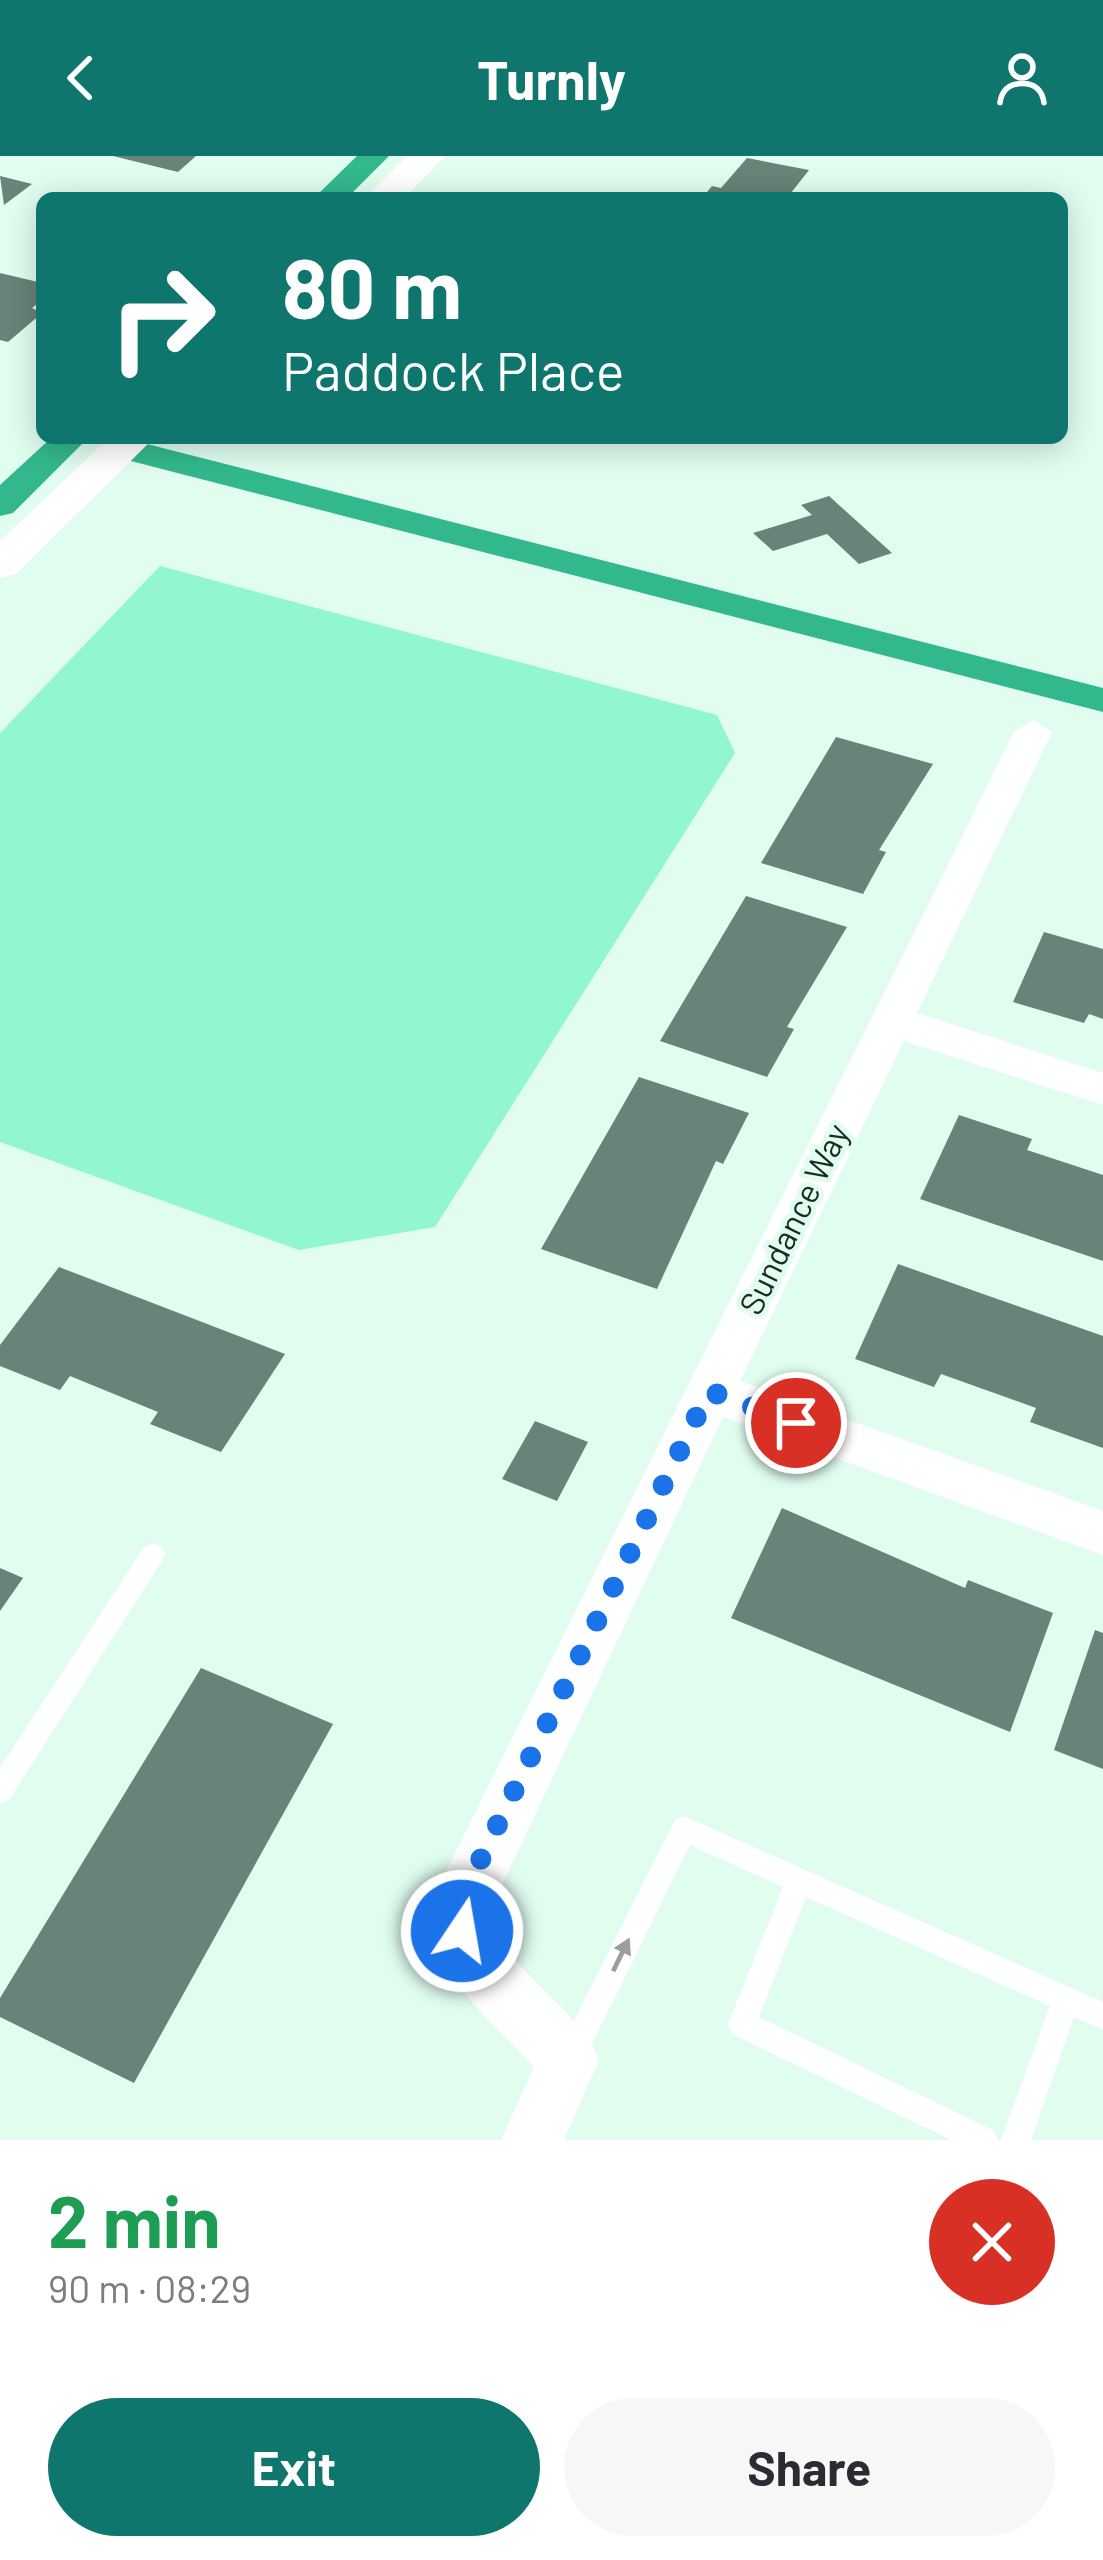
<!DOCTYPE html>
<html lang="en">
<head>
<meta charset="utf-8">
<style>
	:root { --surface:#fff; --page:#f7f7f7; --text:#2b2b33; --muted:#7c7c81; --accent:#0f766e }
	body { margin:0; font-family:Barlow,sans-serif; background:var(--page); color:var(--text); height:100vh; display:flex; flex-direction:column; font-size:45px; white-space:nowrap }
	* { box-sizing:border-box; margin:0 }
	p { font-size:39px; color:var(--muted) }
	.icon { flex:none; width:66px; height:66px; fill:none; stroke:currentColor; stroke-width:2; stroke-linecap:round; stroke-linejoin:round }
	.map { position:relative; height:1984px; overflow:hidden }
	.side { display:flex; flex-direction:column; background:var(--surface); flex:1 }
	.side>* { flex:none }
	.top-card { position:absolute; left:36px; top:36px; width:1032px; height:252px; border-radius:18px; box-shadow:0 6px 30px #0003; background:#0f766e; color:#fff; overflow:hidden }
	.pin { position:absolute; display:grid; place-items:center; width:102px; height:102px; color:#fff; margin:-51px; border:6px solid #fff; border-radius:50%; box-shadow:0 3px 12px #0007 }
	.me { position:absolute; width:132px; margin:-66px; rotate:12deg; stroke-linejoin:round; filter:drop-shadow(0 0 9px #0008) }
	.turn { display:flex; align-items:center; gap:42px; height:252px; padding:0 48px; font-size:54px }
	.turn .icon { width:156px; height:156px; stroke-width:2.5 }
	.turn b { display:block; font-size:84px; line-height:102px }
	.round { display:grid; place-items:center; flex:none; width:126px; height:126px; border-radius:63px; background:var(--page) }
	.headline { display:flex; align-items:center; justify-content:space-between; height:204px; padding:0 48px }
	h1 { font-size:72px; font-weight:700; line-height:90px; color:#1e9e55 }
	.action { display:flex; gap:24px; margin-top:auto; padding:24px 48px }
	.action a { flex:1; height:138px; border-radius:72px; background:var(--accent); color:#fff; font-size:48px; font-weight:700; line-height:138px; text-align:center }
	.action a+a { background:var(--page); color:var(--text) }
	header { display:flex; justify-content:space-between; align-items:center; height:156px; padding:0 48px; background:var(--accent); color:#fff; font-size:54px; font-weight:700 }
	.map>svg:first-child { display:block }
</style>
</head>
<body>
<header><svg class="icon" aria-label="back" viewBox="0 0 24 24"><path d="M15 5l-7 7 7 7"/></svg>Turnly<svg class="icon" aria-label="person" viewBox="0 0 24 24"><circle cx="12" cy="8" r="4"/><path d="M4 21q1-7 8-7t8 7"/></svg></header>
<div class="map">
<svg width="1103" height="1984" viewBox="0 0 1103 1984">
	<rect width="100%" height="100%" fill="#e0fdf0"/>
	<path fill="#92f6cf" d="M160,410L717,559L735,597L435,1071L299,1094L0,986V577Z"/>
	<g fill="none" stroke-linecap="round" stroke-linejoin="round">
		<g fill="#33b88d" fill-rule="evenodd">
			<path d="M357,0H389L347,42H314Z"/>
			<path d="M51,282H88L13,357L0,360V329Z"/>
			<path d="M139,286L1103,532V556L127,304L121,297Z"/>
		</g>
	</g>
	<g fill="#688377">
		<path d="M113,0H196L178,16Z"/>
		<path d="M747,2L809,14L787,42H702L712,30L721,32Z"/>
		<path d="M0,20L32,28L4,49Z"/>
		<path d="M0,117L42,127V144L32,152L42,157L8,186L0,184Z"/>
		<path d="M829,340L892,397L859,408L827,378L773,395L753,377L812,359L801,349Z"/>
		<path d="M836,581L933,608L879,694L886,696L863,738L761,707Z"/>
		<path d="M746,740L847,771L787,871L794,873L767,921L660,885Z"/>
		<path d="M1044,776L1103,793V863L1089,858L1084,867L1013,846Z"/>
		<path d="M639,921L749,957L723,1008L716,1005L657,1133L541,1093Z"/>
		<path d="M959,959L1032,983L1027,994L1103,1019V1105L920,1043Z"/>
		<path d="M898,1108L1103,1180V1292L1030,1266L1036,1252L941,1218L934,1231L855,1203Z"/>
		<path d="M59,1111L285,1198L221,1296L150,1268L158,1256L70,1220L60,1234L0,1210V1189Z"/>
		<path d="M535,1265L588,1286L557,1345L502,1323Z"/>
		<path d="M782,1352L965,1432L968,1424L1053,1457L1010,1576L731,1462Z"/>
		<path d="M0,1412L23,1422L0,1455Z"/>
		<path d="M1095,1474L1103,1477V1613L1054,1594Z"/>
		<path d="M201,1512L333,1568L134,1927L0,1861V1842Z"/>
	</g>
	<g fill="none" stroke-linecap="round" stroke-linejoin="round">
		<g fill="#fff" fill-rule="evenodd">
			<path d="M153,1387L162,1391L165,1398L162,1405L9,1644L0,1647V1612L144,1391Z"/>
			<path d="M684,1660L1103,1846V1874L1074,1861L1031,1984H1001L1050,1850L806,1741L759,1861L993,1974L998,1984H951L732,1878L728,1868L783,1731L690,1689L581,1910L571,1914L561,1910L557,1900L561,1890L675,1664Z"/>
		</g>
		<path fill="#fff" fill-rule="evenodd" d="M1033,564L1052,576L917,857L1103,917V949L904,885L740,1225L1103,1355V1399L723,1261L491,1752C502,1818 574,1844 599,1904L564,1984H501L534,1911C475,1847 412,1808 447,1713L1014,576Z"/>
		<g fill="#fff" fill-rule="evenodd">
			<path d="M407,0H445L404,42H365Z"/>
			<path d="M109,282H154L16,418L0,422V385Z"/>
		</g>
	</g>
	<defs><path id="oneway-solid" d="M-6-.8H1V-3.2L6.5 0L1 3.2V.8H-6Z" transform="scale(3)"/></defs>
	<use fill="#9a9f9c" href="#oneway-solid" transform="translate(621 1799) rotate(-64)"/>
	<g fill="none" stroke-linecap="round" stroke-linejoin="round">
		<path stroke="#1a73e8" stroke-width="21" stroke-dasharray="0 37.8" d="M462,1775V1752L476,1713L709,1235L796,1267"/>
	</g>
	<g text-anchor="middle" stroke-width="10" stroke-linejoin="round" paint-order="stroke">
		<g font-size="33" fill="#1e2924" stroke="#e0fdf0">
			<text transform="translate(794 1063) rotate(-64)" y="12">Sundance Way</text>
		</g>
	</g>
</svg>
<div class="pin" style="left:796px;top:1267px;background:#d93025"><svg class="icon" aria-label="arrive" viewBox="0 0 24 24"><path d="M6 21V4h12l-3 4 3 4H6"/></svg></div>
<svg class="me" style="left:462px;top:1775px" viewBox="-20 -20 40 40"><circle r="17" fill="#1a73e8" stroke="#fff" stroke-width="3"/><path d="M0-11L8 9 0 5-8 9z" fill="#fff"/></svg>
<div class="top-card">
<div class="turn"><svg class="icon" aria-label="right" viewBox="0 0 24 24"><path d="M7 20v-9h11M14 6l5 5-5 5"/></svg><div><b>80 m</b>Paddock Place</div></div>
</div>
</div>
<section class="side">
<div class="headline"><div><h1>2 min</h1><p>90 m · 08:29</p></div><a class="round" style="background:#d93025;color:#fff"><svg class="icon" aria-label="close" viewBox="0 0 24 24"><path d="M6 6l12 12M18 6L6 18"/></svg></a></div>
<div class="action"><a>Exit</a><a>Share</a></div>
</section>
</body>
</html>
